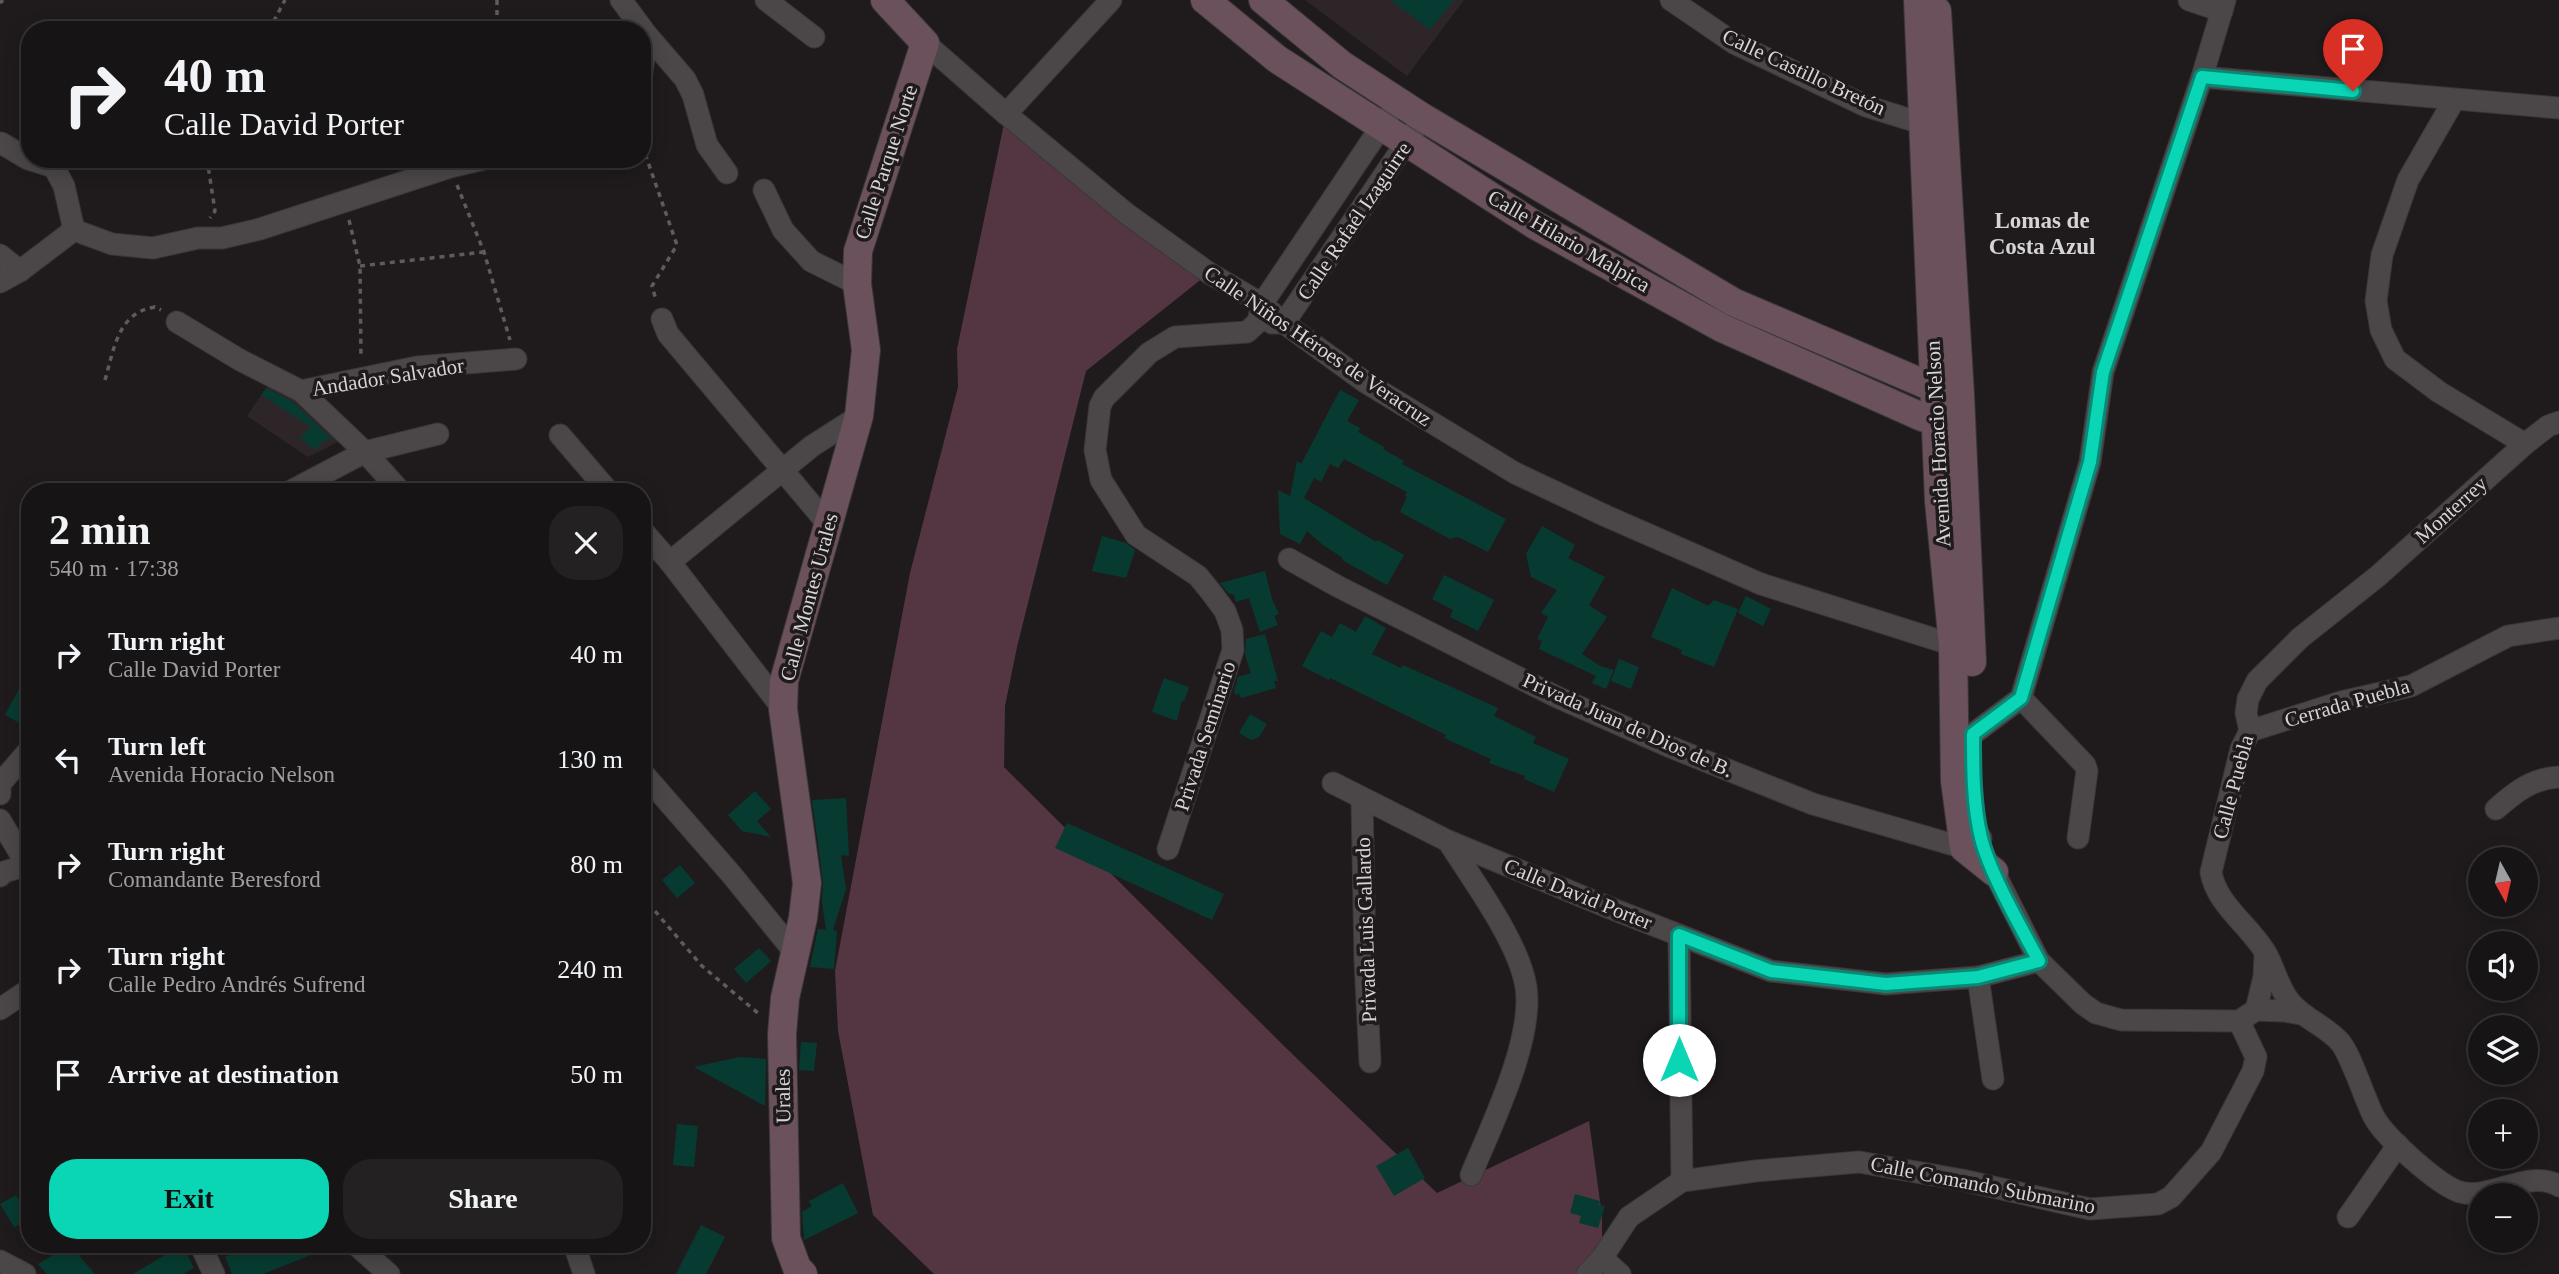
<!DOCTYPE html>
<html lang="en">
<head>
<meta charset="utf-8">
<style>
	:root { --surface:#171416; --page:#242123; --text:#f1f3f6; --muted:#9e9ea1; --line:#363335; --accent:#0ad5b5 }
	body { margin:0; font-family:Georgia,serif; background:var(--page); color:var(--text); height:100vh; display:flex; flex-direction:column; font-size:26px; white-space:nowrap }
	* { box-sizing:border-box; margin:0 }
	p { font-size:23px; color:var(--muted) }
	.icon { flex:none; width:38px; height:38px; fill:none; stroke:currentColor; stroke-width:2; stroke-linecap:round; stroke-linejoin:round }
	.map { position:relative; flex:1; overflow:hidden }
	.sheet { position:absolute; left:21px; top:483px; width:630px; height:770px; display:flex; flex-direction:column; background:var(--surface); border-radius:28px; box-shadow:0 4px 18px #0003,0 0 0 2px var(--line) }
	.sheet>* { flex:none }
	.hud { position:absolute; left:21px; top:21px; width:630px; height:147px; border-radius:28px; box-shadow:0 4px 18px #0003,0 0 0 2px var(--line); background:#171416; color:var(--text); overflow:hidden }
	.needle { width:46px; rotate:172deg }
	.controls { position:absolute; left:2468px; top:847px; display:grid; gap:14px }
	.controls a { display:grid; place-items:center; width:70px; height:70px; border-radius:50%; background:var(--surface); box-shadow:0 4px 18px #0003,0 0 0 2px var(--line); font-size:35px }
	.pin { position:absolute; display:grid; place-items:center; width:60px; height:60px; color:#fff; margin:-72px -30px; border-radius:50% 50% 50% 0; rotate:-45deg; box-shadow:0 0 7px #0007 }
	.pin .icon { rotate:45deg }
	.me { position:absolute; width:77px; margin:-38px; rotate:0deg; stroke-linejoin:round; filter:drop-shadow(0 0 5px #0008) }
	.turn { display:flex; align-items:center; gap:24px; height:147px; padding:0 28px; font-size:32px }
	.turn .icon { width:91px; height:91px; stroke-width:2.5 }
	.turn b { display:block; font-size:49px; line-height:60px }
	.round { display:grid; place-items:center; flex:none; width:74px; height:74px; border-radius:28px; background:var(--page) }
	.headline { display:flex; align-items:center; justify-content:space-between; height:119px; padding:0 28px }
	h1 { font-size:42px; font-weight:700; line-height:52px }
	.cta { display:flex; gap:14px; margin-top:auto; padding:14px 28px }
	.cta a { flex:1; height:80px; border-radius:28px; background:var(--accent); color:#111; font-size:28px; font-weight:700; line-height:80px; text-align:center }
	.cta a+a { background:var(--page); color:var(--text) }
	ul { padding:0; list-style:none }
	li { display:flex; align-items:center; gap:21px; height:105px; padding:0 28px }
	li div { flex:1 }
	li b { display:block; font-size:26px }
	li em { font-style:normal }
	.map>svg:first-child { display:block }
</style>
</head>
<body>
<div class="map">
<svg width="2559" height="1274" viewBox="0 0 2559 1274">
	<rect width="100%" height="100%" fill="#1f1b1d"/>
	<g fill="#2e2529">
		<path d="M1305,0H1464L1407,76Z"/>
		<path d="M273,378L346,438L308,457L247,416Z"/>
	</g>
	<path fill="#543643" d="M1006,114L1209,273L1086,371L1017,647L1005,706L1004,767L1285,1047L1437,1193L1589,1121L1602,1216V1258L1608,1274H934L873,1215L838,1031L835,971L910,573L958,387L957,349Z"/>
	<g fill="#073b31">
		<path d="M1391,0H1454L1430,30Z"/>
		<path d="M266,388L293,402L336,443L328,438L315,450L300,438L311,427L261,395Z"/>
		<path d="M1340,390L1359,400L1347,421L1360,428L1358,432L1384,447L1383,449L1404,461L1402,464L1506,519L1488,552L1458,537L1450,539L1400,512L1407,497L1405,496L1407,492L1344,459L1338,468L1330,464L1321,482L1314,478L1304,498L1376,542L1378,540L1404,555L1387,585L1342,560L1343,558L1323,545L1307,531L1300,544L1280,534L1278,490L1290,496L1297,461L1301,464Z"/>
		<path d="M1542,526L1575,545L1568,558L1605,577L1589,605L1607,617L1582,654L1600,666L1614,670L1606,689L1592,683L1596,676L1539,649L1542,641L1537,639L1548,617L1541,613L1557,590L1531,577L1526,554Z"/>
		<path d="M1102,536L1126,543L1135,550L1126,578L1092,571Z"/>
		<path d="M1265,571L1272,599L1279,614L1274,616L1278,625L1260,632L1249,598L1236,602L1234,595L1228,593L1220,583Z"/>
		<path d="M1444,575L1494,600L1478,631L1450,617L1453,610L1432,599Z"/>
		<path d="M1672,588L1708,606L1714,600L1738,609L1714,667L1681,654L1682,650L1651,637Z"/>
		<path d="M1746,596L1771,609L1763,626L1738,613Z"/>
		<path d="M1365,616L1386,628L1372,654L1401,668L1403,665L1498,708L1494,716L1536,737L1533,743L1569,759L1554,792L1524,779L1525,776L1489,763L1491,759L1444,738L1446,735L1330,678L1329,680L1302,666L1321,631L1332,637L1340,623L1356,632Z"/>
		<path d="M1265,634L1278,681H1274L1276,688L1241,698L1239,694L1235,695L1234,691L1238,677L1251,673L1245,655L1246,639Z"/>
		<path d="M1619,659L1639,667L1631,689L1611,681Z"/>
		<path d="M30,669V729L5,715Z"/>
		<path d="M1164,678L1189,687L1184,701L1182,700L1177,721L1152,712Z"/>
		<path d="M1250,714L1267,724L1259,737L1251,740L1239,733Z"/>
		<path d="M755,791L771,809L757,821L771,837L742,831L728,815Z"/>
		<path d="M846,798L849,856L841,855L846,889L833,930L837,931L834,969L810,967L818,929L826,930L822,902L823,881L812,800Z"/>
		<path d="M1067,823L1224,894L1212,920L1055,848Z"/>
		<path d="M680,865L695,883L677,898L662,880Z"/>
		<path d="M759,948L771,961L746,983L734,969Z"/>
		<path d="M801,1042L817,1043L814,1071L799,1070Z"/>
		<path d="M739,1057L766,1059L765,1106L694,1067Z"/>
		<path d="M677,1124L698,1126L694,1167L673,1165Z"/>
		<path d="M1408,1148L1425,1178L1394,1196L1376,1166Z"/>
		<path d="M843,1183L858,1213L804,1240L802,1212L812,1206L809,1201Z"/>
		<path d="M1575,1194L1600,1201L1599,1205L1605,1206L1598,1228L1579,1223L1581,1216L1570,1213Z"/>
		<path d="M16,1195L30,1219L14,1227L0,1204Z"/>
		<path d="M701,1225L725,1237L706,1274H676Z"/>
		<path d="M262,1244H336V1245L263,1274H232L225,1257Z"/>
		<path d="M70,1245L95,1274H47L38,1264Z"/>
		<path d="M182,1245L194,1268L183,1274H133Z"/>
	</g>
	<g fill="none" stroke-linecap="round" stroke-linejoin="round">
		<defs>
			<g id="street">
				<path d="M621,0L647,35L685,79L693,95L707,145L727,173"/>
				<path d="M766,0L814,37"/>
				<path d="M1671,0L1734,43L1866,106L1924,124H1936"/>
				<path d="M2189,0L2222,11"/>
				<path d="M925,43L1006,114L1127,214L1209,273L1262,304L1284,323L1365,382L1515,473L1606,516L1761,584L1953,645L1966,644"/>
				<path d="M642,72L647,35"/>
				<path d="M2202,77L2559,108"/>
				<path d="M2454,100L2408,180L2382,255L2376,301L2381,330L2395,359L2439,392L2525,444"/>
				<path d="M1006,114L1111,0"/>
				<path d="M1,143L28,159L54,167L64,186L74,230"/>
				<path d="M764,190L783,230L811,261L857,284"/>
				<path d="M74,230L112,244L153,248L198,238H222L260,229L450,167L484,159"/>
				<path d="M0,255L20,271"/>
				<path d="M0,282L20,271L74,230"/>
				<path d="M662,319L668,334L827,523"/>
				<path d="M177,322L240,360L301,391L365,452L401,492"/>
				<path d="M1272,323H1284L1414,131"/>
				<path d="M301,391L417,367L516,359"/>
				<path d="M2559,422L2548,426L2525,444L2378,576L2300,638L2257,681L2248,699L2246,713L2250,731L2241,749L2211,872C2216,905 2251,926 2267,955C2275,970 2279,989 2290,1002C2304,1019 2326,1026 2340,1042C2351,1055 2364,1097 2373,1115C2383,1136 2438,1185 2460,1192C2490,1201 2529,1168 2559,1186"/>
				<path d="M560,435L609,492"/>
				<path d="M289,492L365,452L438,434"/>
				<path d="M642,530L670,562L783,709"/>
				<path d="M1289,559L1337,586L1557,697L1668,746L1813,804L1964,848L1981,838"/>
				<path d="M670,562L812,446L859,416"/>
				<path d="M2021,698L2085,765L2087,771L2078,838"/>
				<path d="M2250,731L2341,702L2411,686L2508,636L2559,628"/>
				<path d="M1954,737L1973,734L2021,698L2090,462L2103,372L2202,77L2225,0"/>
				<path d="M642,772L731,874L796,954"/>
				<path d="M1333,783L1448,841L1610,908L1771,971L1886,984L1978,977L2039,961"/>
				<path d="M0,794V784L30,749"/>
				<path d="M1362,798L1365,960L1370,1062"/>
				<path d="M2496,809C2515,792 2533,778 2559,777"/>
				<path d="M0,820L27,865"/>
				<path d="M1448,841C1473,881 1519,942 1526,987C1534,1040 1491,1126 1471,1175"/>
				<path d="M1168,849L1233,650L1232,630L1225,611L1211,592L1198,576L1136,535L1101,480L1095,450L1100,406L1104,398L1149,353L1175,337L1247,332L1258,322L1262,304L1389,115"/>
				<path d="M1994,872L2039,961L2083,1004L2096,1013L2121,1020L2239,1021L2256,1010L2284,1011L2301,1014"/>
				<path d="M0,876L1,873L27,865"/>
				<path d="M1679,935L1682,1181"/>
				<path d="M1978,977L1993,1079"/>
				<path d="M0,1009L30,989"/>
				<path d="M2256,1010L2264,977L2265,955"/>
				<path d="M2348,1217L2398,1145"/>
				<path d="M200,1244L214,1274"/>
				<path d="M355,1244L389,1274"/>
				<path d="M574,1244L584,1274"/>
				<path d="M1602,1258L1620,1274"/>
				<path d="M0,1261L25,1274"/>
				<path d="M1587,1274L1602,1258L1629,1217L1682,1181L1755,1171L1859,1162L1962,1180L2090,1209L2158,1204L2171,1197L2211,1152L2253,1071L2256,1057L2239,1021"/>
			</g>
			<g id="secondary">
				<path d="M1205,0L1277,59L1535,225L1722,328L1922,417L1950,426"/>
				<path d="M1263,0L1342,65L1422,117L1733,302L1934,388L1951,392"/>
				<path d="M1918,0L1939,501L1953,645L1955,781L1964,848L1994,872"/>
				<path d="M1937,11L1960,395L1972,662"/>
				<path d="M803,1274L797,1268L786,1238L782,1034L785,998L803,918L807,883L783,709L784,681L859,416L866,350L857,284L858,251L925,43L885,0"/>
			</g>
		</defs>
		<use href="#street" stroke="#3a3738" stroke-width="23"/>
		<use href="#secondary" stroke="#3a3738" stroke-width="30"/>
		<g stroke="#5f5b5d" stroke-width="3.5" stroke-dasharray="5 5" stroke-linecap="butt">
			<path d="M497,0V30"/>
			<path d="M0,3L3,0"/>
			<path d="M269,30L285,0"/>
			<path d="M642,145L677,245L652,286L656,300"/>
			<path d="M207,159L215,211L210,218"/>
			<path d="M457,185L484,252L510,340"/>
			<path d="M349,220L360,266L361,358"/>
			<path d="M360,266L484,252"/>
			<path d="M105,380C114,349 118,312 155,307L161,310"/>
			<path d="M642,896L702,966L759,1014"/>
		</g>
		<use href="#street" stroke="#4b4748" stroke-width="21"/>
		<use href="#secondary" stroke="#6a515c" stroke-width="28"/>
	</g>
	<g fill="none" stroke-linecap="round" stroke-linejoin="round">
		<defs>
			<path id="route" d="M1679,1060V935L1771,971L1886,984L1978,977L2039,961C2021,927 1990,874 1981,838C1973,805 1973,768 1973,734L2021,698L2090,462L2103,372L2202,77L2353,91"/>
		</defs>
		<use href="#route" stroke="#068a76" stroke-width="18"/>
		<use href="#route" stroke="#0ad5b5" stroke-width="12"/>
	</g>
	<g text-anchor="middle" stroke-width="7" stroke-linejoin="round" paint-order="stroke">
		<g font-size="21" fill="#d7d4d5" stroke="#1f1b1d">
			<text transform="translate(1804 72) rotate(25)" y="7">Calle Castillo Bretón</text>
			<text transform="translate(886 162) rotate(-72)" y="7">Calle Parque Norte</text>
			<text transform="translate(1354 221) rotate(-56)" y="7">Calle Rafaél Izaguirre</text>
			<text transform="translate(1569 241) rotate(30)" y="7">Calle Hilario Malpica</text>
			<text transform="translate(1318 346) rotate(34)" y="7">Calle Niños Héroes de Veracruz</text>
			<text transform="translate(388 377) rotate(-9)" y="7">Andador Salvador</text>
			<text transform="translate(1938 444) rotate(-93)" y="7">Avenida Horacio Nelson</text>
			<text transform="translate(2451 510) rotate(-42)" y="7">Monterrey</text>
			<text transform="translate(809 597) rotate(-75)" y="7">Calle Montes Urales</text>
			<text transform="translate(2347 703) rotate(-16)" y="7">Cerrada Puebla</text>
			<text transform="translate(1628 725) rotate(24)" y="7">Privada Juan de Dios de B.</text>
			<text transform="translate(1205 736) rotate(-72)" y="7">Privada Seminario</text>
			<text transform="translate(2233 787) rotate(-75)" y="7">Calle Puebla</text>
			<text transform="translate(1578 894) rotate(22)" y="7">Calle David Porter</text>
			<text transform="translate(1366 930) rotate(-92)" y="7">Privada Luis Gallardo</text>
			<text transform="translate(783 1096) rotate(-91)" y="7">Urales</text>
			<text transform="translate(1983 1185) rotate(11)" y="7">Calle Comando Submarino</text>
		</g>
		<g font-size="23" font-weight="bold" fill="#d7d4d5" stroke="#1f1b1d">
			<text x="2042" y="228">Lomas de<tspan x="2042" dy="26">Costa Azul</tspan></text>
		</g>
	</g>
</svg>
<div class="controls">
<a><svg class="needle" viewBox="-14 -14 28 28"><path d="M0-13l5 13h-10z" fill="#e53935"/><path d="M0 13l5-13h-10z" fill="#9e9ea1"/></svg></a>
<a><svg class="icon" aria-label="sound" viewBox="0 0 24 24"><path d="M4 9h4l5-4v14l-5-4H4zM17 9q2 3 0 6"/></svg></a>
<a><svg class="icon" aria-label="layers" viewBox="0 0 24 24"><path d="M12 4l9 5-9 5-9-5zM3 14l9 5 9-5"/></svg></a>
<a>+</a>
<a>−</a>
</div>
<div class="pin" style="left:2353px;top:91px;background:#d93025"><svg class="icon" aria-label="arrive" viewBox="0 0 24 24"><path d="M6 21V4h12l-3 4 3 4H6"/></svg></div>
<svg class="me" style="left:1679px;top:1060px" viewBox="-20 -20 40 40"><circle r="19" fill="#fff"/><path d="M0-13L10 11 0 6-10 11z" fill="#0ad5b5"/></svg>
<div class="hud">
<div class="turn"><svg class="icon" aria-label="right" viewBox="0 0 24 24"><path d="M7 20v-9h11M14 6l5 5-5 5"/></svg><div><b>40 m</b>Calle David Porter</div></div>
</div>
<section class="sheet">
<div class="headline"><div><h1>2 min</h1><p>540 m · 17:38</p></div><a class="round"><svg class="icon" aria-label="close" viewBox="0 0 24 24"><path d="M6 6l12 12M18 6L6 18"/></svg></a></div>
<ul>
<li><svg class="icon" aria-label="right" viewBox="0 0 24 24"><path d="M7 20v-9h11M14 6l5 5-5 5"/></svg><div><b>Turn right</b><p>Calle David Porter</p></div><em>40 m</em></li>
<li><svg class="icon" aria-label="left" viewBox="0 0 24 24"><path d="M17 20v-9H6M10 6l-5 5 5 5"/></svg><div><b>Turn left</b><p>Avenida Horacio Nelson</p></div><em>130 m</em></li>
<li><svg class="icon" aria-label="right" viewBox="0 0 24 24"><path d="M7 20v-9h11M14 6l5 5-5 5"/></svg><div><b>Turn right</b><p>Comandante Beresford</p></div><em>80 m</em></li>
<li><svg class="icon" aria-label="right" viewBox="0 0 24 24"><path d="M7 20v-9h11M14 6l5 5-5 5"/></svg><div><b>Turn right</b><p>Calle Pedro Andrés Sufrend</p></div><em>240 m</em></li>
<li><svg class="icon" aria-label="arrive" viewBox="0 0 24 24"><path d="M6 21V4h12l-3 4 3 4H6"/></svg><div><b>Arrive at destination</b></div><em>50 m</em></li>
</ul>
<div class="cta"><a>Exit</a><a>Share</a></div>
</section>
</div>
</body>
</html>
